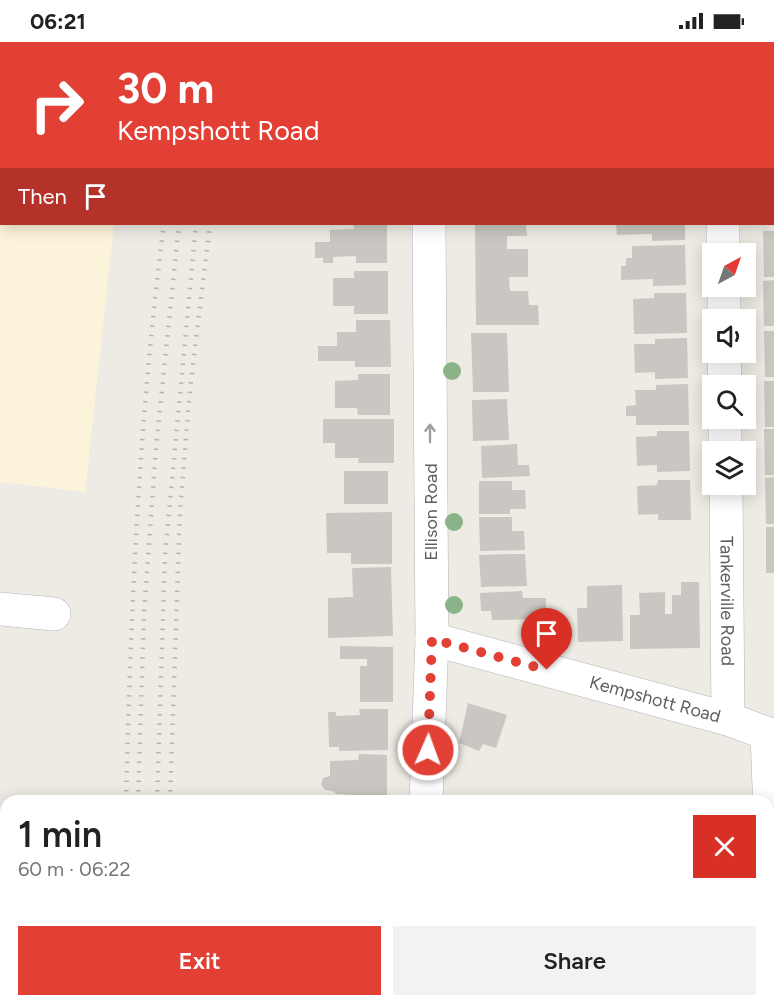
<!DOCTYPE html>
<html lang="en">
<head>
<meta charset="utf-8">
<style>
	:root { --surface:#fff; --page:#f2f2f2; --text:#222; --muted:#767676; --accent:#e23f35 }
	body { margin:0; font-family:Figtree,sans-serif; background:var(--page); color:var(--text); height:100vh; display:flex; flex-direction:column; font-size:22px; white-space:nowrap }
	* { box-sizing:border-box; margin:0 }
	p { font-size:20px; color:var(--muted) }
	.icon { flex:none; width:33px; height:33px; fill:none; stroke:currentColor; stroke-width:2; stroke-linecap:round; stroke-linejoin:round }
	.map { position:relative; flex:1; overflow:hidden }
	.drawer { position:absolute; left:0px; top:753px; width:774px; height:212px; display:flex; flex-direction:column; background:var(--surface); border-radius:18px 18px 0 0; box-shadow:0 3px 15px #0003 }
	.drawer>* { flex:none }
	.top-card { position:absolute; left:0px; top:0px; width:774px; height:183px; box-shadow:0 3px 15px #0003; background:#e23f35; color:#fff; overflow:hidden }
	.needle { width:39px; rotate:40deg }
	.tools { position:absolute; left:702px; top:201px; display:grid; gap:12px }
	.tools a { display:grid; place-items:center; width:54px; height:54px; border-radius:0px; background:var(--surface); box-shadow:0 3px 15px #0003; font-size:30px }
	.pin { position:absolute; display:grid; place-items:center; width:51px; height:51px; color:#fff; margin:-62px -26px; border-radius:50% 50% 50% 0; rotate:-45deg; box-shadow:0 0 6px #0007 }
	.pin .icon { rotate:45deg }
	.me { position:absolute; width:66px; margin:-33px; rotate:2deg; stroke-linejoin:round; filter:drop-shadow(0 0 4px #0008) }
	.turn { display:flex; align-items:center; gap:21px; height:126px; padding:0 18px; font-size:27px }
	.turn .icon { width:78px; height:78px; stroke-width:2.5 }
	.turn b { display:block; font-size:42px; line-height:51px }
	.then { display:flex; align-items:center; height:57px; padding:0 18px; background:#0003; gap:12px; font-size:22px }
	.round { display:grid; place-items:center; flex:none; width:63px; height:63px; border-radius:0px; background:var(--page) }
	.headline { display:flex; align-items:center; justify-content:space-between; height:102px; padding:0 18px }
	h1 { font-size:36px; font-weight:600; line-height:45px }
	.button { display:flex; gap:12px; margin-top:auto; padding:12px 18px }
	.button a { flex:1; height:69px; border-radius:0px; background:var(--accent); color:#fff; font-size:24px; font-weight:600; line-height:69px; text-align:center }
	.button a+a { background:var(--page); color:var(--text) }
	.status { display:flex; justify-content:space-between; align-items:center; height:42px; padding:0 30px; background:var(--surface); direction:ltr }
	.status svg { height:16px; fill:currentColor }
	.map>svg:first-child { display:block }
</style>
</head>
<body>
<div class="status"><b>06:21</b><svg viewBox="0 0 49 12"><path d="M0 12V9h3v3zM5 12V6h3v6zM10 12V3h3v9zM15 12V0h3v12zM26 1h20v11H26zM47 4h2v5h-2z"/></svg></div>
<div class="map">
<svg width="774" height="964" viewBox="0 0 774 964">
	<rect width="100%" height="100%" fill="#eeebe4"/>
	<path fill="#fcf4da" d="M0,0H133L2,2V182H114L85,450L0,440Z"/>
	<g fill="#cac6c1">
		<path d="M353,182H387V221H356V214L333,215V221H323V216H315V200H330V188L354,187Z"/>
		<path d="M475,182H526L527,194H507V207H528V235H509L510,249H528L529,263H538L539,283H476Z"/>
		<path d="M616,182H685V198L652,199V192L617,193Z"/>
		<path d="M763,189H774V235H764Z"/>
		<path d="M685,203L686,243L653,244V237L621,238V224H626V216H632V204Z"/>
		<path d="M354,229H388V272H354V264H333V236H354Z"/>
		<path d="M774,238V284H764L763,239Z"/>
		<path d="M654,251H686L687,291L634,292L633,257L654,256Z"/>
		<path d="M356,278H390L391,325H355V319H318V304H337V290H356Z"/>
		<path d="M764,289H774V335H765Z"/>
		<path d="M471,291H507L509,350H473Z"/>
		<path d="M687,296L688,336L655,337V330L635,331L634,302H655V297Z"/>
		<path d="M358,332H390V373H358L357,366H335V339L358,338Z"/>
		<path d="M764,339H774V385H765Z"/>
		<path d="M688,342L689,383H636V374H626V364L636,363L635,348H656V343Z"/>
		<path d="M507,357L509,398L473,399L472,358Z"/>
		<path d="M323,377H394V421H358L359,416H335V401H323Z"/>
		<path d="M764,387H774V433H765Z"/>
		<path d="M657,389H689L690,429L657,430V423L637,424L636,395L657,394Z"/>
		<path d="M517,402L518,423H529L530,434L482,436L481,404Z"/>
		<rect x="344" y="429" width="44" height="33"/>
		<path d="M774,435V482H766L765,436Z"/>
		<path d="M658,438H690L691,478H658V472L638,473L637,444L657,443Z"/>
		<path d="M479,439H512V448H525L526,467H510V472H479Z"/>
		<path d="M392,470V522H351V511H327L326,471Z"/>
		<path d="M479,475H512V489H524L525,508L480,509Z"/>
		<rect x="766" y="485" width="8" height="46"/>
		<path d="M511,512H525L527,544L481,545L479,513Z"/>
		<path d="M391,525L393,594L328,596V556L353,555L352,526Z"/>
		<path d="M681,540H699L700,606L630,607V573H640L639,551L665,550V572H672V553H681Z"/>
		<path d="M622,543L623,599L578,600L577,566H587V544Z"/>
		<path d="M522,549L523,556H546V577L492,578L491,569H481L480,551Z"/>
		<path d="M340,604L393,605V660H360V624H367V617H340Z"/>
		<path d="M468,661L507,673L496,706L483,702L479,709L459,701Z"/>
		<path d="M359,667H388V708L339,709V705H329L328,670H336V674L360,673Z"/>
		<path d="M359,712L387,713V755L336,752L333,749L325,748L321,742L323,736L330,734V719L358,718Z"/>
		<rect x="315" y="958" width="67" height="6"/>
		<path d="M511,959V964H466V961Z"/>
	</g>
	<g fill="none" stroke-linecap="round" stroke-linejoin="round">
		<defs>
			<g id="minor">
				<path d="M426,0V2"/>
				<path d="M721,0V2"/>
				<path d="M723,182V212"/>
				<path d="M724,244V278"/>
				<path d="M724,310L725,344"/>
				<path d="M725,376V410"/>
				<path id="s1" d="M726,442L728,677"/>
				<path d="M0,567L54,572"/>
				<path id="s2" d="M432,597L728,677L774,694"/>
				<path d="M767,692L774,875"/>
				<path d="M426,759L432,597L429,182"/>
				<path d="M0,836H6"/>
				<path d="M424,958V964"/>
				<path d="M773,964L774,879"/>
			</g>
		</defs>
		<use href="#minor" stroke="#b1b4b8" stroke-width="34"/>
		<use href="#minor" stroke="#fff" stroke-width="33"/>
		<g stroke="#b2b3b4" stroke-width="4.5" stroke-dasharray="1.5 8" stroke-linecap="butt">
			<path d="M187,2V0"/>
			<path d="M202,2V0"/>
			<path d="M228,2V0"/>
			<path d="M241,2L242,0"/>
			<path d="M126,759C131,567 139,373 164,182"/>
			<path d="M138,759L144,571L156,406L179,182"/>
			<path d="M157,759L165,513L196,182"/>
			<path d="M170,759L180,469L190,347L210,182"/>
			<path d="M122,958V964"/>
			<path d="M139,958V964"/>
			<path d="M157,958V964"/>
			<path d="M169,958V964"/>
		</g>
	</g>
	<g fill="#8ab387">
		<circle cx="452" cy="329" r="9"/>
		<circle cx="454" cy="480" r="9"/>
		<circle cx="454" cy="563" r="9"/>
	</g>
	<defs><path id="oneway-shaft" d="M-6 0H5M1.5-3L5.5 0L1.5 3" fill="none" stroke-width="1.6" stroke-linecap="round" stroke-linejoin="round" transform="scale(1.5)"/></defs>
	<use stroke="#9da0a2" href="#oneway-shaft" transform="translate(430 391) rotate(-90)"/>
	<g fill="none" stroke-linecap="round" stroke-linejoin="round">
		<path stroke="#e23f35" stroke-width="10" stroke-dasharray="0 18" d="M428,708L432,597L547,628"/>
	</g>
	<g text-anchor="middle" stroke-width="4.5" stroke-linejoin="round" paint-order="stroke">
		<g font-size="18" fill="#5c6064" stroke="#fff">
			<text transform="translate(431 470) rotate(-90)" y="6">Ellison Road</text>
			<text dy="6" stroke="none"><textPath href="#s1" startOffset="117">Tankerville Road</textPath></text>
			<text dy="6" stroke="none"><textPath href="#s2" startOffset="231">Kempshott Road</textPath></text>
		</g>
	</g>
</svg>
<div class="tools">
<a><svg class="needle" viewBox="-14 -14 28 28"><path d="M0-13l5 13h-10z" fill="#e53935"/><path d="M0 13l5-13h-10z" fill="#767676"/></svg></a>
<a><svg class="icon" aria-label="sound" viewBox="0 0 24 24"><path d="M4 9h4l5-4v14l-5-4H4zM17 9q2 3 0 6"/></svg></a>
<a><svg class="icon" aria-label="search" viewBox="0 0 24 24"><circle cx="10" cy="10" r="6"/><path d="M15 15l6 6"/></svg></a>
<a><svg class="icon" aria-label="layers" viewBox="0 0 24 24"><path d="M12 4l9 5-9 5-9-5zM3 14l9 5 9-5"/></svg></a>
</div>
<div class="pin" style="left:547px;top:628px;background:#d93025"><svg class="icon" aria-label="arrive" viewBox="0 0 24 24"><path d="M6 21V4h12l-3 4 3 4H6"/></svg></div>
<svg class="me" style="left:428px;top:708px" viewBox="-20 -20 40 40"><circle r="17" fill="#e23f35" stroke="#fff" stroke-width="3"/><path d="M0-11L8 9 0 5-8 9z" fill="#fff"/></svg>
<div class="top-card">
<div class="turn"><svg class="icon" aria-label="right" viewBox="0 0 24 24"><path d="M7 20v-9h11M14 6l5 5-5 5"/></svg><div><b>30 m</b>Kempshott Road</div></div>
<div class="then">Then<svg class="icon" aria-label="arrive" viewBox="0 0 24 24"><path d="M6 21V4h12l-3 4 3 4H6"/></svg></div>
</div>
<section class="drawer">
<div class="headline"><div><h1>1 min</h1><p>60 m · 06:22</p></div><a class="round" style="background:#d93025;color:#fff"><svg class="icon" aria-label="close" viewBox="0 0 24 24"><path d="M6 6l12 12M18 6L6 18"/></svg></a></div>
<div class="button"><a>Exit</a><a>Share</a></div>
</section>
</div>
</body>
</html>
